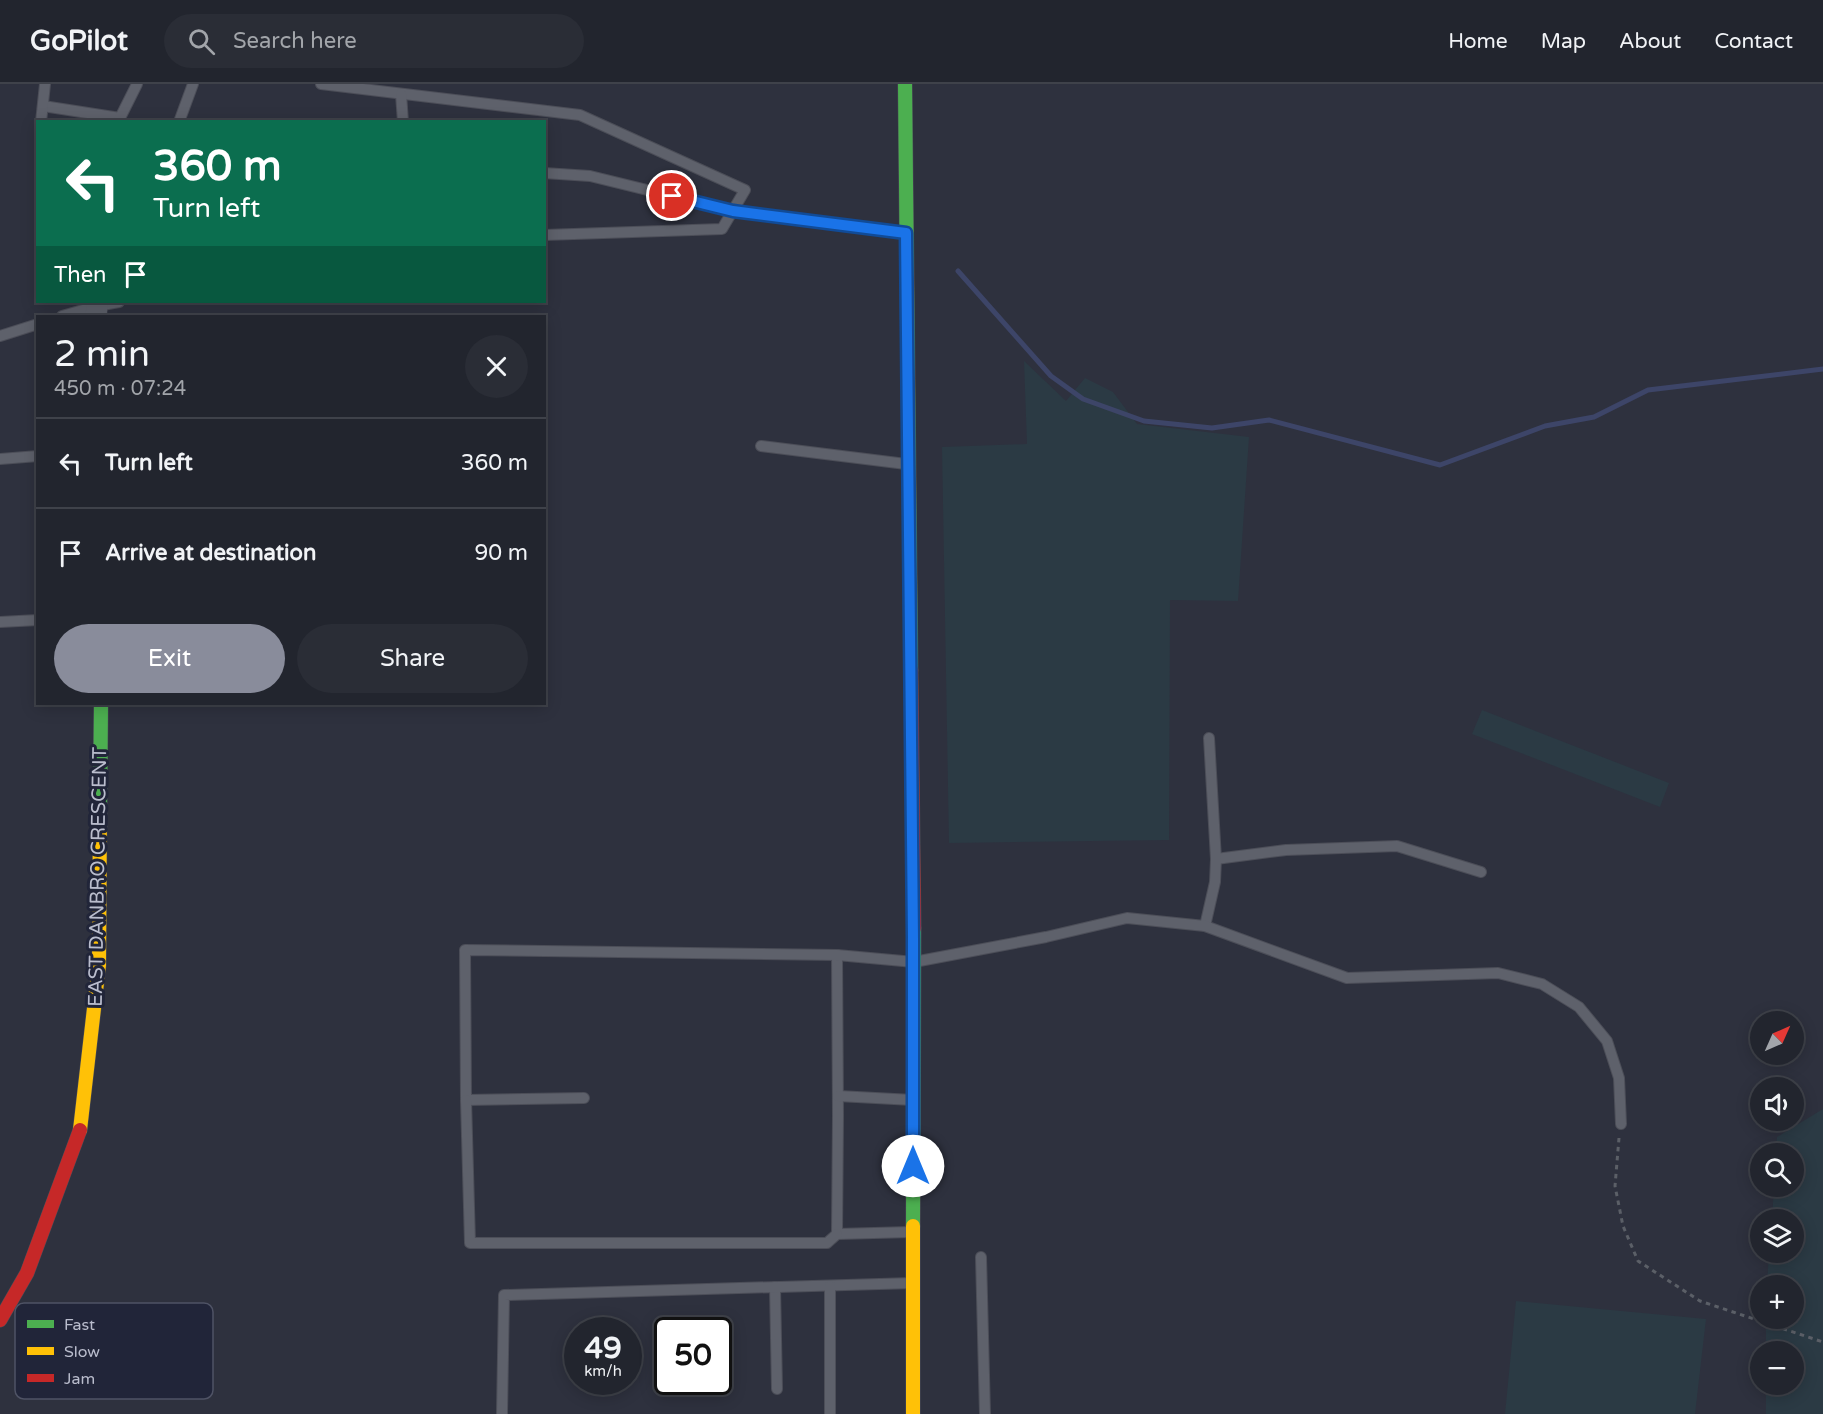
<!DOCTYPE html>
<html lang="en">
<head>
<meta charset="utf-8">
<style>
	:root { --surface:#22252e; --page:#2a2d36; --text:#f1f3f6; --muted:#a2a5aa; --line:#3f424a; --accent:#898c9b }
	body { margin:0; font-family:"Varela Round",sans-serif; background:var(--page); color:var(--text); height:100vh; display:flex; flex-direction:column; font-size:22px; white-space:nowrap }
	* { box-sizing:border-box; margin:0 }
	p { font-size:20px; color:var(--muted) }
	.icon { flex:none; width:33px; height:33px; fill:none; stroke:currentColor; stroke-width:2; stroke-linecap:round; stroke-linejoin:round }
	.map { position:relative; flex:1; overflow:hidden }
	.sheet { position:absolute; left:36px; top:231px; width:510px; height:390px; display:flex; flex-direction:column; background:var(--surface); border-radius:0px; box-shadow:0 3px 15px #0003,0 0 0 2px var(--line) }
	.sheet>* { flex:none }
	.guide { position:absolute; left:36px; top:36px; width:510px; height:183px; border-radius:0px; box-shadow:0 3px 15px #0003,0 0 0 2px var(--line); background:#0b6e4f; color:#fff; overflow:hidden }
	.needle { width:39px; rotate:45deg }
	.tools { position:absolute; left:1750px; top:927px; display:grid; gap:12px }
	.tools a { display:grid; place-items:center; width:54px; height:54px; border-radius:50%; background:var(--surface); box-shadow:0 3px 15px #0003,0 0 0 2px var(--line); font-size:30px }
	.speed { position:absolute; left:564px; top:1233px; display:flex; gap:12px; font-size:30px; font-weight:700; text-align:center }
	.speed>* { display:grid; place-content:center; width:78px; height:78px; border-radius:50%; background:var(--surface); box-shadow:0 3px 15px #0003,0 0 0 2px var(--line); line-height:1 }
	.speed small { font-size:15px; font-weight:400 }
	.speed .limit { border:3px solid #111; border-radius:9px; background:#fff; color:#111 }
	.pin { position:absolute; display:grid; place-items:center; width:51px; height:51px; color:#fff; margin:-26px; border:3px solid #fff; border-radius:50%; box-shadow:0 2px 6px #0007 }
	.me { position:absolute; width:66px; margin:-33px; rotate:0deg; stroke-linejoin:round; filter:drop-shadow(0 0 4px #0008) }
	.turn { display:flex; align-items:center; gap:21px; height:126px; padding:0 18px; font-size:27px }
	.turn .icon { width:78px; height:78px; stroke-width:2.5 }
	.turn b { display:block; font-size:42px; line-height:51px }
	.then { display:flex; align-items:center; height:57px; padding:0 18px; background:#0003; gap:12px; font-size:22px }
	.round { display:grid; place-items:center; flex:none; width:63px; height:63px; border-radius:32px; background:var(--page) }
	.summary { display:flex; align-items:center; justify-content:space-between; height:102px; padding:0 18px }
	h1 { font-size:36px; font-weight:600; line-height:45px }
	.button { display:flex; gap:12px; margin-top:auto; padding:12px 18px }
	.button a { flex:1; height:69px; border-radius:36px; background:var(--accent); color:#fff; font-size:24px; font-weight:600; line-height:69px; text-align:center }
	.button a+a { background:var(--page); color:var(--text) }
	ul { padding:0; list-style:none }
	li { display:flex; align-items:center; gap:18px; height:90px; padding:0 18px; border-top:2px solid var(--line) }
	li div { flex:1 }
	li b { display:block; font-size:22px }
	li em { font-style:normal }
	header { display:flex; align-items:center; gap:36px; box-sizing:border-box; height:84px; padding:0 30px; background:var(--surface); border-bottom:2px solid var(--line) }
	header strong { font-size:28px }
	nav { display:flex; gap:33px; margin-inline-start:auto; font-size:21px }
	.search { width:420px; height:54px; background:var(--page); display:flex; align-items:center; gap:15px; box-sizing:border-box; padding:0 21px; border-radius:33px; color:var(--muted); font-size:22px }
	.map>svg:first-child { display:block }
</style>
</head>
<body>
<header>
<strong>GoPilot</strong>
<div class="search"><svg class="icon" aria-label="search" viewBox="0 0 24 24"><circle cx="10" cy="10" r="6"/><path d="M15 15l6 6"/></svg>Search here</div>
<nav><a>Home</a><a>Map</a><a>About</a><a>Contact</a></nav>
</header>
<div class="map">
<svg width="1823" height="1330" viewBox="0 0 1823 1330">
	<rect width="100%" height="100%" fill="#2e313e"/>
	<g fill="#2b3a44">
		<path d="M1024,277L1066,317L1085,294L1113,308L1137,340L1249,353L1238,517L1170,516L1169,756L949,759L942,363L1027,360Z"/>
		<path d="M1482,626L1669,699L1660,723L1472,650Z"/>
		<path d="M1823,1025V1330H1766V1301L1794,1300V1268L1766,1267V1235L1794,1234V1202L1767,1201L1769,1169L1794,1168V1136L1772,1135L1774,1103L1794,1102V1070L1776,1069L1777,1053Z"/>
		<path d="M1516,1217L1706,1235L1695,1330H1505Z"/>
	</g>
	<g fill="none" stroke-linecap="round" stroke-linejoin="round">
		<path stroke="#3d4568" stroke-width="5" d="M958,187L1051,292L1083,315L1144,337L1212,344L1269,336L1440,381L1545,342L1594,333L1648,306L1823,285"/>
		<defs>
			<g id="lane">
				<path d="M321,0L580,31L745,106L722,145L544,151"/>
				<path d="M401,10L403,38"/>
				<path d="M43,22L120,34"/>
				<path d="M41,38L45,0"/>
				<path d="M118,38L137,0"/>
				<path d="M179,38L193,0"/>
				<path d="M544,89L590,92L733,127L905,148"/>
				<path d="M62,232L97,222L119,218"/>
				<path d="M0,252L38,240"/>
				<path d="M761,362L906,380"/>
				<path d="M0,375L38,372"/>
				<path d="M0,538L38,536"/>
				<path d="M1216,775L1286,766L1397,762L1481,788"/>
				<path d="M1205,842L1215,798L1216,775L1209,654"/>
				<path d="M837,871L838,1032L837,1150L911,1148"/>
				<path d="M838,1012L913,1016"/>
				<path d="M584,1014L466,1016L465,866L837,871L914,878L1046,853L1127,834L1205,842L1347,894L1498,889L1542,900L1579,923L1607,957L1619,994L1621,1040"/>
				<path d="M466,1016L470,1159H827L837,1150"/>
				<path d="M981,1173L985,1330"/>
				<path d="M775,1203L777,1305"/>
				<path d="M502,1330L504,1211L913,1199"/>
				<path d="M830,1330V1202"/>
			</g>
			<path id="street" d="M96,232L97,222"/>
			<g id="fast">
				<path d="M905,0L911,586"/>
				<path d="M100,723L101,620"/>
				<path d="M913,1142L914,844"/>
			</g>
			<g id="slow">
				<path d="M80,1046L99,881L100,723"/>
				<path d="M913,1330V1142"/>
			</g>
			<g id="jam">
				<path d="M911,586L914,844"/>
				<path d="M0,1236L27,1189L80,1046"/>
			</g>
		</defs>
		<use href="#lane" stroke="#4c4e58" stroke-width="12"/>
		<use href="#street" stroke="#4c4e58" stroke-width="22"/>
		<use href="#fast" stroke="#4c4e58" stroke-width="15"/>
		<use href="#slow" stroke="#4c4e58" stroke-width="15"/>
		<use href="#jam" stroke="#4c4e58" stroke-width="15"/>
		<path stroke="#5b5f67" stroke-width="3" stroke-dasharray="4.5 4.5" stroke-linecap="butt" d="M1619,1054L1615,1102L1623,1142L1638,1177L1700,1217L1823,1258"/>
		<use href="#lane" stroke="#5e616b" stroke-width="10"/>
		<use href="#street" stroke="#5e616b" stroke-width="21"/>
		<use href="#fast" stroke="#4caf50" stroke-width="14"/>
		<use href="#slow" stroke="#ffc107" stroke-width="14"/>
		<use href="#jam" stroke="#c62828" stroke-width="14"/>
	</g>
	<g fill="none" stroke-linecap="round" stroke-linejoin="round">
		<defs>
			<path id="route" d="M672,112L733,127L906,149L913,854V1082"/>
		</defs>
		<use href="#route" stroke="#114b97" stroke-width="15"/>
		<use href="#route" stroke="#1a73e8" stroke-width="10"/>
	</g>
	<g text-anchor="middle" stroke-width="6" stroke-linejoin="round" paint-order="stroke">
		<g font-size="20" fill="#babdcd" stroke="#212539">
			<text transform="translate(97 793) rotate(-89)" y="7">EAST DANBRO CRESCENT</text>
		</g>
	</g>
	<rect x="15" y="1219" width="198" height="96" rx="9" fill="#212539" stroke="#4f5365" stroke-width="1.5"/>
	<rect x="27" y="1236" width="27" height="8" fill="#4caf50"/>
	<rect x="27" y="1263" width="27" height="8" fill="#ffc107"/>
	<rect x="27" y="1290" width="27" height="8" fill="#c62828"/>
	<g font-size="16" fill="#babdcd">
		<text x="64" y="1246">Fast</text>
		<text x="64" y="1273">Slow</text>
		<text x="64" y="1300">Jam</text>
	</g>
</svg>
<div class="tools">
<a><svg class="needle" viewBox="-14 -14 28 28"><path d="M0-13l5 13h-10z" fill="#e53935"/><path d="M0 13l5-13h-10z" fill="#a2a5aa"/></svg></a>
<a><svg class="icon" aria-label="sound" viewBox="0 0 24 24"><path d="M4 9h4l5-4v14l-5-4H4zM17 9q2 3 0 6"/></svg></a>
<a><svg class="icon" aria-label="search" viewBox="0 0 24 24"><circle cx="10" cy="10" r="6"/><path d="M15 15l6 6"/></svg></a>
<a><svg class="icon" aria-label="layers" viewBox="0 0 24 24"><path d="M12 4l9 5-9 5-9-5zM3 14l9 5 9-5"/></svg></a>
<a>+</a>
<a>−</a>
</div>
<div class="speed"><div>49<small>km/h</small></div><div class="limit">50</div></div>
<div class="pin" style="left:672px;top:112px;background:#d93025"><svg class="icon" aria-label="arrive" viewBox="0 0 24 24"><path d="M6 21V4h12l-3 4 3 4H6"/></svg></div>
<svg class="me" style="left:913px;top:1082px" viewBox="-20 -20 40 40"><circle r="19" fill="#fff"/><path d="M0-13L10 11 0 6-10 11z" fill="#1a73e8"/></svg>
<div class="guide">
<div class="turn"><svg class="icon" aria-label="left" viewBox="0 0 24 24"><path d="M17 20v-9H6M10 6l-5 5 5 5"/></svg><div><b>360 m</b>Turn left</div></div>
<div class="then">Then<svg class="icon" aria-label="arrive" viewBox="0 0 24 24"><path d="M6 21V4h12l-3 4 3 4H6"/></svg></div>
</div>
<section class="sheet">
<div class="summary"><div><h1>2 min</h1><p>450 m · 07:24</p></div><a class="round"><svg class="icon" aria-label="close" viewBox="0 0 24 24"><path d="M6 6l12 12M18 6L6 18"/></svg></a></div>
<ul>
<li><svg class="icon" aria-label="left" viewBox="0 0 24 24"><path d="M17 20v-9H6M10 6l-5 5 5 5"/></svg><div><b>Turn left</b></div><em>360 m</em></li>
<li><svg class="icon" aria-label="arrive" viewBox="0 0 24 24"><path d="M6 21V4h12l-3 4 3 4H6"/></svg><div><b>Arrive at destination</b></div><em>90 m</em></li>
</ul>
<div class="button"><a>Exit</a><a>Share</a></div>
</section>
</div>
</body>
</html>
